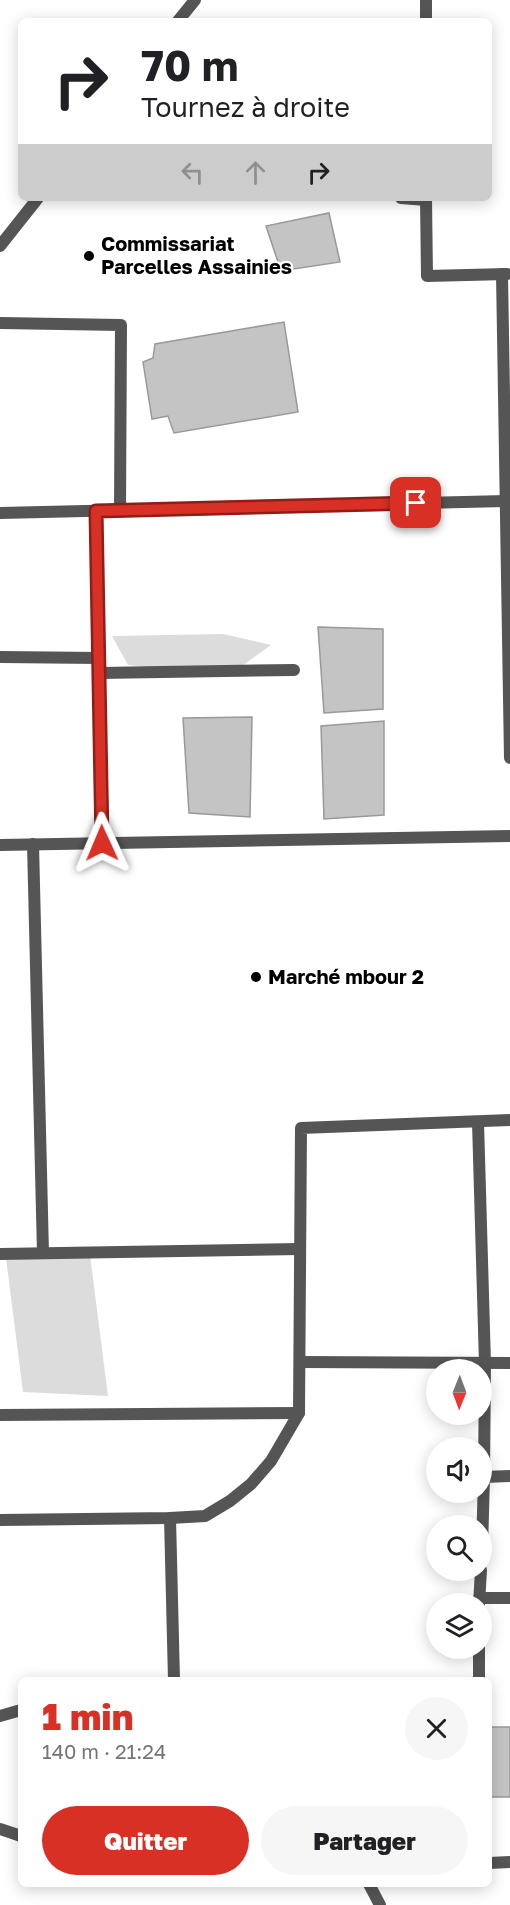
<!DOCTYPE html>
<html lang="fr">
<head>
<meta charset="utf-8">
<style>
	:root { --surface:#fff; --page:#f6f6f6; --text:#202124; --muted:#757577; --accent:#d93025 }
	body { margin:0; font-family:"Golos Text",sans-serif; background:var(--page); color:var(--text); height:100vh; display:flex; flex-direction:column; font-size:22px; white-space:nowrap }
	* { box-sizing:border-box; margin:0 }
	p { font-size:20px; color:var(--muted) }
	.icon { flex:none; width:33px; height:33px; fill:none; stroke:currentColor; stroke-width:2; stroke-linecap:round; stroke-linejoin:round }
	.map { position:relative; flex:1; overflow:hidden }
	.drawer { position:absolute; left:18px; top:1677px; width:474px; height:210px; display:flex; flex-direction:column; background:var(--surface); border-radius:9px; box-shadow:0 3px 15px #0003 }
	.drawer>* { flex:none }
	.guide { position:absolute; left:18px; top:18px; width:474px; height:183px; border-radius:9px; box-shadow:0 3px 15px #0003; background:#fff; color:var(--text); overflow:hidden }
	.needle { width:39px; rotate:181deg }
	.buttons { position:absolute; left:426px; top:1359px; display:grid; gap:12px }
	.buttons a { display:grid; place-items:center; width:66px; height:66px; border-radius:50%; background:var(--surface); box-shadow:0 3px 15px #0003; font-size:30px }
	.pin { position:absolute; display:grid; place-items:center; width:51px; height:51px; color:#fff; margin:-26px; border-radius:12px; box-shadow:0 3px 9px #0006 }
	.me { position:absolute; width:66px; margin:-33px; rotate:359deg; stroke-linejoin:round; filter:drop-shadow(0 0 4px #0008) }
	.turn { display:flex; align-items:center; gap:21px; height:126px; padding:0 24px; font-size:27px }
	.turn .icon { width:78px; height:78px; stroke-width:2.5 }
	.turn b { display:block; font-size:42px; line-height:51px }
	.lanes { display:flex; align-items:center; height:57px; padding:0 24px; background:#0003; justify-content:center; gap:30px; direction:ltr }
	.lanes .off { opacity:.35 }
	.round { display:grid; place-items:center; flex:none; width:63px; height:63px; border-radius:32px; background:var(--page) }
	.overview { display:flex; align-items:center; justify-content:space-between; height:102px; padding:0 24px }
	h1 { font-size:36px; font-weight:800; line-height:45px; color:var(--accent) }
	.cta { display:flex; gap:12px; margin-top:auto; padding:12px 24px }
	.cta a { flex:1; height:69px; border-radius:36px; background:var(--accent); color:#fff; font-size:24px; font-weight:800; line-height:69px; text-align:center }
	.cta a+a { background:var(--page); color:var(--text) }
	.map>svg:first-child { display:block }
</style>
</head>
<body>
<div class="map">
<svg width="510" height="1905" viewBox="0 0 510 1905">
	<rect width="100%" height="100%" fill="#fff"/>
	<g fill="#dcdcdc">
		<path d="M223,634L271,645L228,676L128,665L112,636Z"/>
		<path d="M90,1255L108,1396L23,1392L6,1258Z"/>
	</g>
	<g fill="#c4c4c4" stroke="#999" stroke-width="1.5">
		<path d="M329,213L340,262L281,271L266,226Z"/>
		<path d="M284,322L298,412L174,433L168,416L152,419L143,362L153,358L155,344Z"/>
		<path d="M318,627L383,629V709L324,713Z"/>
		<path d="M252,717L250,817L189,813L183,718Z"/>
		<path d="M384,721V815L324,819L321,726Z"/>
		<rect x="489" y="1727" width="21" height="70"/>
	</g>
	<g fill="none" stroke-linecap="round" stroke-linejoin="round">
		<g stroke="#555" stroke-width="12">
			<path d="M426,0V21"/>
			<path d="M178,21L195,0"/>
			<path d="M401,198L426,200"/>
			<path d="M426,198L427,276L507,274"/>
			<path d="M0,246L38,198"/>
			<path d="M502,274L510,758"/>
			<path d="M0,323L121,325L120,510"/>
			<path d="M96,511L103,843"/>
			<path d="M0,513L506,501"/>
			<path d="M0,657L99,658"/>
			<path d="M99,673L294,670"/>
			<path d="M33,844L43,1253"/>
			<path d="M0,845L510,836"/>
			<path d="M478,1122L485,1364L484,1477L482,1549"/>
			<path d="M0,1254L300,1249"/>
			<path d="M300,1362L510,1363"/>
			<path d="M0,1415L299,1413"/>
			<path d="M484,1477L510,1476"/>
			<path d="M170,1518L174,1680"/>
			<path d="M0,1520L170,1518L205,1516L230,1501L251,1484L271,1461L299,1413L301,1128L510,1120"/>
			<path d="M479,1598H510"/>
			<path d="M479,1604L481,1570"/>
			<path d="M479,1680V1648"/>
			<path d="M0,1716L21,1710"/>
			<path d="M369,1884L380,1905"/>
		</g>
		<g stroke="#555" stroke-width="12">
			<path d="M0,1829L21,1836"/>
			<path d="M489,1863L510,1862"/>
		</g>
	</g>
	<g fill="none" stroke-linecap="round" stroke-linejoin="round">
		<defs>
			<path id="route" d="M102,843L96,511L416,503"/>
		</defs>
		<use href="#route" stroke="#8d1f18" stroke-width="15"/>
		<use href="#route" stroke="#d93025" stroke-width="10"/>
	</g>
	<g fill="#000" stroke="#fff" stroke-width="2">
		<circle cx="89" cy="256" r="6"/>
		<circle cx="256" cy="977" r="6"/>
	</g>
	<g text-anchor="middle" stroke-width="4.5" stroke-linejoin="round" paint-order="stroke">
		<g font-size="20" font-weight="bold" fill="#000" stroke="#fff" text-anchor="start">
			<text x="101" y="251">Commissariat<tspan x="101" dy="23">Parcelles Assainies</tspan></text>
			<text x="268" y="984">Marché mbour 2</text>
		</g>
	</g>
</svg>
<div class="buttons">
<a><svg class="needle" viewBox="-14 -14 28 28"><path d="M0-13l5 13h-10z" fill="#e53935"/><path d="M0 13l5-13h-10z" fill="#757577"/></svg></a>
<a><svg class="icon" aria-label="sound" viewBox="0 0 24 24"><path d="M4 9h4l5-4v14l-5-4H4zM17 9q2 3 0 6"/></svg></a>
<a><svg class="icon" aria-label="search" viewBox="0 0 24 24"><circle cx="10" cy="10" r="6"/><path d="M15 15l6 6"/></svg></a>
<a><svg class="icon" aria-label="layers" viewBox="0 0 24 24"><path d="M12 4l9 5-9 5-9-5zM3 14l9 5 9-5"/></svg></a>
</div>
<div class="pin" style="left:416px;top:503px;background:#d93025"><svg class="icon" aria-label="arrive" viewBox="0 0 24 24"><path d="M6 21V4h12l-3 4 3 4H6"/></svg></div>
<svg class="me" style="left:102px;top:843px" viewBox="-20 -20 40 40"><path d="M0-17L14 15 0 8-14 15z" fill="#d93025" stroke="#fff" stroke-width="4"/></svg>
<div class="guide">
<div class="turn"><svg class="icon" aria-label="right" viewBox="0 0 24 24"><path d="M7 20v-9h11M14 6l5 5-5 5"/></svg><div><b>70 m</b>Tournez à droite</div></div>
<div class="lanes"><svg class="icon off" aria-label="left" viewBox="0 0 24 24"><path d="M17 20v-9H6M10 6l-5 5 5 5"/></svg><svg class="icon off" aria-label="ahead" viewBox="0 0 24 24"><path d="M12 20V5M6 11l6-6 6 6"/></svg><svg class="icon" aria-label="right" viewBox="0 0 24 24"><path d="M7 20v-9h11M14 6l5 5-5 5"/></svg></div>
</div>
<section class="drawer">
<div class="overview"><div><h1>1 min</h1><p>140 m · 21:24</p></div><a class="round"><svg class="icon" aria-label="close" viewBox="0 0 24 24"><path d="M6 6l12 12M18 6L6 18"/></svg></a></div>
<div class="cta"><a>Quitter</a><a>Partager</a></div>
</section>
</div>
</body>
</html>
